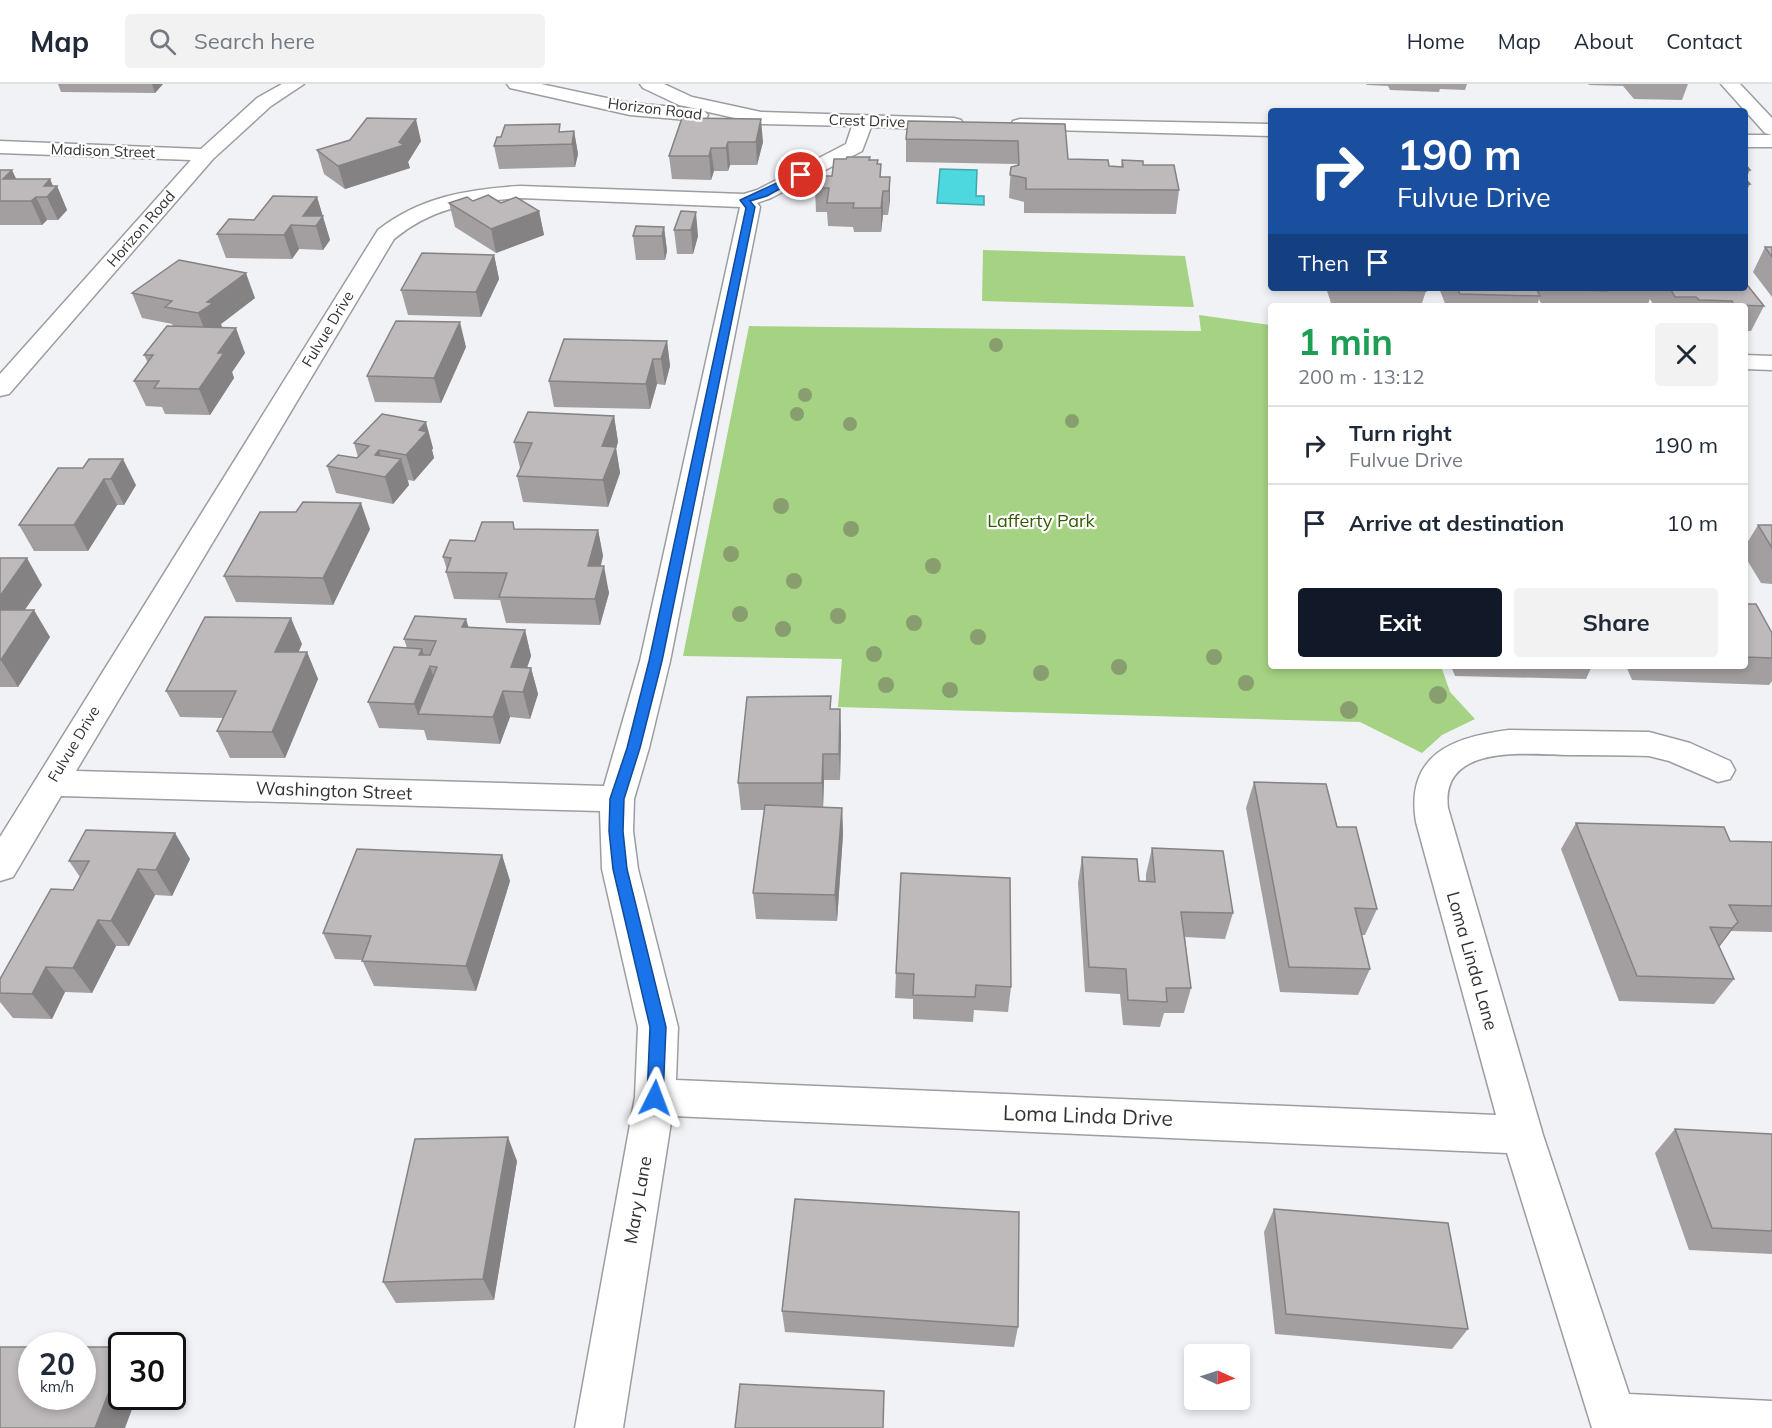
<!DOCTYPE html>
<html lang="en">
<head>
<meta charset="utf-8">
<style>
	:root { --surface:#fff; --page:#f2f2f3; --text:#1f2937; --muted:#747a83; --line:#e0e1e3; --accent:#111827 }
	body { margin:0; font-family:Mulish,sans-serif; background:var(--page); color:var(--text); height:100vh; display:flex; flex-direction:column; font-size:22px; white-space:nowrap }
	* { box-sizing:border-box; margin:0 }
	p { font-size:20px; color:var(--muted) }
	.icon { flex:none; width:33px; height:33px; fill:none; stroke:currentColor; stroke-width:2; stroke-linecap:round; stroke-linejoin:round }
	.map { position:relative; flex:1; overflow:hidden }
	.panel { position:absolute; left:1268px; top:219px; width:480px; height:366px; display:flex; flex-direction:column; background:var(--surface); border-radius:6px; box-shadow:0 3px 9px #0003 }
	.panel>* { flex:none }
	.guide { position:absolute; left:1268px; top:24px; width:480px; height:183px; border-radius:6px; box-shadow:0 3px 9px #0003; background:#1a4fa0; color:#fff; overflow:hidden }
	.needle { width:39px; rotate:93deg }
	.controls { position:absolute; left:1184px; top:1260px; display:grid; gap:12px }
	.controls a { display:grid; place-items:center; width:66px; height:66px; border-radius:6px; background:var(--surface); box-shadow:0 3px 9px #0003; font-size:30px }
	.speed { position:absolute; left:18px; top:1248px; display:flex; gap:12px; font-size:30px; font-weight:700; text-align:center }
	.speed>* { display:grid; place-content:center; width:78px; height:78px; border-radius:50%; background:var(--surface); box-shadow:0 3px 9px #0003; line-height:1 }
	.speed small { font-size:15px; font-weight:400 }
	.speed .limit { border:3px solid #111; border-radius:9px; background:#fff; color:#111 }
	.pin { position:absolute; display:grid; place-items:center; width:51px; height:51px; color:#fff; margin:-26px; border:3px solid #fff; border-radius:50%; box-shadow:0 2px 6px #0007 }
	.me { position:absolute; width:66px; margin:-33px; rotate:3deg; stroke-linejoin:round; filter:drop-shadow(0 0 4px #0008) }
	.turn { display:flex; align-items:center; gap:21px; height:126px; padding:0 30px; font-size:27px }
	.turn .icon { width:78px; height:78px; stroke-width:2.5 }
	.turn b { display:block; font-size:42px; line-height:51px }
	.then { display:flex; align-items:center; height:57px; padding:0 30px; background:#0003; gap:12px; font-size:22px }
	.round { display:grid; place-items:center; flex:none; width:63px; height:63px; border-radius:6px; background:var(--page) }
	.head { display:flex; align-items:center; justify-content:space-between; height:102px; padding:0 30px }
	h1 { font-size:36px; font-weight:700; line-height:45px; color:#1e9e55 }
	.button { display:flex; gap:12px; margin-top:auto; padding:12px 30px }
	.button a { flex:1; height:69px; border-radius:6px; background:var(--accent); color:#fff; font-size:24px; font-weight:700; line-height:69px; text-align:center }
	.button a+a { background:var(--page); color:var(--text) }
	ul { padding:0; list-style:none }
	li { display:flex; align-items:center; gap:18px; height:78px; padding:0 30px; border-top:2px solid var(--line) }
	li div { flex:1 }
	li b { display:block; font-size:22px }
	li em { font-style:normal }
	header { display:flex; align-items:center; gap:36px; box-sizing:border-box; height:84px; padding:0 30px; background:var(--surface); border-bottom:2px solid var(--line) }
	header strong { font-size:28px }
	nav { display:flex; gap:33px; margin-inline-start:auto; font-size:21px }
	.search { width:420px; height:54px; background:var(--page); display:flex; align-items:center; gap:15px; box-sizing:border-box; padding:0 21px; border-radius:6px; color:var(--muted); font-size:22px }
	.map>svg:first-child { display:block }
</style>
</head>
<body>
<header>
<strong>Map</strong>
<div class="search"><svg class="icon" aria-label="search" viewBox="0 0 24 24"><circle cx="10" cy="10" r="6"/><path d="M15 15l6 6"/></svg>Search here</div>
<nav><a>Home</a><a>Map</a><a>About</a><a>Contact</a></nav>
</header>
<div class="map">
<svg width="1772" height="1344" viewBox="0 0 1772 1344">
	<rect width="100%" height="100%" fill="#f0f2f6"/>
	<g fill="#a5d283">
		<path d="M983,166L1185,172L1194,223L982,217Z"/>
		<path d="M1199,231L1270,241V582H1441L1450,608L1475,635L1442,651L1422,669L1360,638L838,623L842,575L683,572L749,242L1201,247Z"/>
	</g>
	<path fill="#4cd8de" stroke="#44a6ab" stroke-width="1.5" d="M940,85L977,86L976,112H984V121L937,119Z"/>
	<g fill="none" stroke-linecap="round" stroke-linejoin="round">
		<defs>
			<g id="minor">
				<path d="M282,0H304L271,22L213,75L9,310L0,312V290L191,76L0,69V57L201,65L257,14Z"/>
				<path d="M507,0H541L630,19L698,25L679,21L643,4L640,0H664L692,13L761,28L954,34L961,36L963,40L961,44L954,46L871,43L862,67L771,114L757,119L760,123L670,577L649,664L634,715L633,747L638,785L678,943L676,996L1496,1031L1416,738C1405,671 1452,653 1509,646L1649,648L1690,659L1730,677L1735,686L1730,695L1718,698L1669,677L1649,672C1621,671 1594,671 1566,671C1525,670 1440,660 1448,724L1543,1051L1629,1310L1772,1317V1344H1592L1507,1069L672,1032L623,1344H575L635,1013L638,943L602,785L600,727L61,712L13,793L0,797V753L378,146C420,113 468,105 520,102L744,110L757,106L846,60L852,42L761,40L704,27L708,31L706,35L699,37L630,31L510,4ZM520,114L740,123L640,577L604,702L76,687L394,155C431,124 473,117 520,114Z"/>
				<path d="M1721,0H1740L1772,34V51L1765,49Z"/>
				<path d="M1020,35L1270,40V52L1013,45L1011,41L1013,37Z"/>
				<rect x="1744" y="51" width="28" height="12"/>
				<path d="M1744,271L1772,272V286L1744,285Z"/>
			</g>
		</defs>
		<use href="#minor" stroke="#9c9da1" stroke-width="3"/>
		<use href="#minor" fill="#fff" fill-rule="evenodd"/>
	</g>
	<g fill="#889e6f">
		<circle cx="996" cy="261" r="7"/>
		<circle cx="805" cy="311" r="7"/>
		<circle cx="797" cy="330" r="7"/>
		<circle cx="1072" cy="337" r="7"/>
		<circle cx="850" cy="340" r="7"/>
		<circle cx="781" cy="422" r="8"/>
		<circle cx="851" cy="445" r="8"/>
		<circle cx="731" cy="470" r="8"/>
		<circle cx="933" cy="482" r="8"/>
		<circle cx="794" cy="497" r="8"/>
		<circle cx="740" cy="530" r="8"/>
		<circle cx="838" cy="532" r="8"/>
		<circle cx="914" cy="539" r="8"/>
		<circle cx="783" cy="545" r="8"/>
		<circle cx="978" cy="553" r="8"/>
		<circle cx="874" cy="570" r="8"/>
		<circle cx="1214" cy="573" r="8"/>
		<circle cx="1119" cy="583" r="8"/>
		<circle cx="1041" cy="589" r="8"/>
		<circle cx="1246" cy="599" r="8"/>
		<circle cx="886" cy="601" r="8"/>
		<circle cx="950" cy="606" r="8"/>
		<circle cx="1438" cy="611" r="9"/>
		<circle cx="1349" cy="626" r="9"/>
	</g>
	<g fill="#a39fa1">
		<path d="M58,0H163L155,9L61,8Z"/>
		<path d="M1366,0H1467L1465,6L1440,5L1439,8L1390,6L1388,2L1367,1Z"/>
		<path d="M1588,0H1688L1682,16L1634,15L1623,2L1589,1Z"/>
		<path d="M682,34L763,58L757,81H730L728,87H714L711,96L672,95L669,72Z"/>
		<path d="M1065,40L1068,75L1109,82L1121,83L1122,76L1143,81L1179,106L1176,130L1024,129V118L1009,114L1011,83L1017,81V80L906,78V55Z"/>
		<path d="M574,47L578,70L575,83L499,85L494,62L501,53Z"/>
		<path d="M421,57L408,78L410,84L345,105L324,90L317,66Z"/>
		<path d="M870,76L878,80L881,93H890L888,131H883L881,148H854L853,143L828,142L827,128H816L815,104L832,92Z"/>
		<path d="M1744,79L1750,86L1746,95L1750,100L1744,112Z"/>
		<path d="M0,86L16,95H50L53,102H57L67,126L58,136H47L42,141H0Z"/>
		<path d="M317,113L330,156L323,166L299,165L292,175L226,174L217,150Z"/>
		<path d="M473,117L501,119L539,127L544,151L496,169L455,143L449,119Z"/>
		<path d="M681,127L698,152L693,170H677L674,146Z"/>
		<path d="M664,143L667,167L665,176H636L633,152Z"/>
		<path d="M1765,163H1772V213L1753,188Z"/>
		<path d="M494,171L499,195L481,233L408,231L401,206Z"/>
		<path d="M1326,204H1425L1426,207L1421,222H1332Z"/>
		<path d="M1439,204H1744L1764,222L1751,247H1744V222H1654L1650,215L1647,222H1542L1539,215L1537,222H1446Z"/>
		<path d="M132,209L255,214L221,240L222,243L245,269L232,288L234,294L210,331L165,330L162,323L146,322L134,297L148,279L144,271L173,242L172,240L142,234Z"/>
		<path d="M667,257L670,282L665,301L657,300L650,325L554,323L549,297Z"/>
		<path d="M466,263L441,319L375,318L367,292Z"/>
		<path d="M614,332L618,358L616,364L620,389L608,423L523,418L517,392L521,384H520L514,358Z"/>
		<path d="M354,359L433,364L432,366L434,374L414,397L408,396L409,401L393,420L336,409L327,382L357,374L358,373Z"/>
		<path d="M83,384L136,401L124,421H117L88,467H34L19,441Z"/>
		<path d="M296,428L370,445L333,521L236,518L224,492Z"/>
		<path d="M513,438L514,445L598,446L603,472L601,482L609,509L600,541L506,539L500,516L454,515L446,488L447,486L443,473Z"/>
		<path d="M1758,441H1772V500L1761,499L1744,471V464Z"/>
		<path d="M0,474L42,501L24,526L50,553L18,603H0Z"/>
		<path d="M1744,520L1772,549V597L1769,601L1632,596L1626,582H1744Z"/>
		<path d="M469,543L525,546L531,572L527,584H531L538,610L530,635L510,633L500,660L427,656L424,646L379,644L368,618L407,564L404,555Z"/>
		<path d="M302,560L298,568H307L318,595L285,674H230L217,647L223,634L180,633L166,607Z"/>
		<path d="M1451,582H1592L1586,595L1455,592Z"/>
		<path d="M831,625H840L841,652L840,696H824L823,723L842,724L843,750L837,837L756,835L753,809L765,726H741L738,699Z"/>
		<path d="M1254,698L1377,825L1365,851H1361L1370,885L1358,911L1280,908L1246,724Z"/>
		<path d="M1576,739L1730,757L1772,758V848L1731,847L1719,863L1734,895L1714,920L1619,917L1561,765Z"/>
		<path d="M1152,764L1233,829L1225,855L1185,853L1191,904L1184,929H1164L1160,943L1123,941L1120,910L1085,908L1078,799L1082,773L1139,797L1146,798V790Z"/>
		<path d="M502,771L510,797L476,907L374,902L362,876L335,875L323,849Z"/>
		<path d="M190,775L172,812L155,811L129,862H116L92,909L65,908L52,935L13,934L0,918V895L73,806L80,793L69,777Z"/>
		<path d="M901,789L1011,903L1008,928L974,926L973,938L913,935V915L895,914L896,889Z"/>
		<path d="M1675,1045L1772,1050V1170L1689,1166L1655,1069Z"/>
		<path d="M517,1077L494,1216L396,1219L383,1198Z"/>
		<path d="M1274,1125L1468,1245L1452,1265L1275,1250L1264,1148Z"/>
		<path d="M782,1227L1018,1243L1014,1263L785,1248Z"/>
	</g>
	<g fill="#858283">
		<path d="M152,0H163L155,9Z"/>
		<path d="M416,35L421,57L408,78L410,84L345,105L338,82L399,58Z"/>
		<path d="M761,35L763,58L757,81L756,58Z"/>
		<path d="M574,47L578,70L575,83L572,60Z"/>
		<path d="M728,58L730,81L728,87L726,64Z"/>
		<path d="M711,64L714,87L711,96L709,72Z"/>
		<path d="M12,86L23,109L3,95Z"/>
		<path d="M890,93V117L888,131L889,107Z"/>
		<path d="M50,95L54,105L57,102L67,126L58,136L47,113L44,102Z"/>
		<path d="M883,107V131L881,148V124Z"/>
		<path d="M36,113L47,136L42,141L31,117Z"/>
		<path d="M317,113L330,156L323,166L316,142L303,132Z"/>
		<path d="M539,127L544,151L496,169L491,145Z"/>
		<path d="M696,128L698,152L693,170L691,146Z"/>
		<path d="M291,141L299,165L292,175L284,151Z"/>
		<path d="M664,143L667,167L665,176L662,152Z"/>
		<path d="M494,171L499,195L481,233L476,208Z"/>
		<path d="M246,189L255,214L221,240L222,244L208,254L198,229L207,218Z"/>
		<path d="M460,238L466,263L441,319L434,294Z"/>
		<path d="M236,244L245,269L232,288L234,294L210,331L199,305L218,269Z"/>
		<path d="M667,257L670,282L665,301L661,275Z"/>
		<path d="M653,275L657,300L650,325L646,300Z"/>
		<path d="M614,332L618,358L616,364L620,389L608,423L603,396L602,362Z"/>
		<path d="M426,338L433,364L432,366L434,374L414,397L406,371L419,346Z"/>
		<path d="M379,366L387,391L401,375L409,401L393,420L385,393L375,371Z"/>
		<path d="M123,375L136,401L124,421L111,395Z"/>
		<path d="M104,395L117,421L88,467L74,441Z"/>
		<path d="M361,419L370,445L333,521L323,494Z"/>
		<path d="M598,446L603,472L593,508L588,482Z"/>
		<path d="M27,474L42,501L7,552L0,542V512Z"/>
		<path d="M604,482L609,509L600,541L595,515Z"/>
		<path d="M34,526L50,553L18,603L1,576Z"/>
		<path d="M291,534L302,560L287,595L275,568Z"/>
		<path d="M466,535L474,561L462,543Z"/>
		<path d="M525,546L531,572L518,609L511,583Z"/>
		<path d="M422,565L429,586L430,582L439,609L418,630L424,646L414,620L419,571Z"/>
		<path d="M307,568L318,595L285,674L272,648Z"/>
		<path d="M531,584L538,610L530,635L523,608Z"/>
		<path d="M503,607L510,633L500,660L493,633Z"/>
		<path d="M840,625L841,652L840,696L839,670Z"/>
		<path d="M823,670L824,696L823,725L822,699Z"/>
		<path d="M842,724L843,750L837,837L835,811Z"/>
		<path d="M175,749L190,775L172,812L156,786Z"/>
		<path d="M502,771L510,797L476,907L466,882Z"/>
		<path d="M138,785L155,811L129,862L111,837Z"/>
		<path d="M98,836L116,862L92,909L73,884Z"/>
		<path d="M1738,838L1719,863L1713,869L1732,844Z"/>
		<path d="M46,883L65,908L52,935L32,910Z"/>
		<path d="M508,1053L517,1077L494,1216L483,1195Z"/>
		<path d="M122,1274V1312H137L125,1344H95Z"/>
	</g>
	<g fill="#beb9bb" stroke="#858283" stroke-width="1.5">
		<path d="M367,34L416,35L399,58L404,61L338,82L317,66L350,56Z"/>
		<path d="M682,34L761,35L756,58H728L726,64H711L709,72H669Z"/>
		<path d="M908,37L1065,40L1068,75L1108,76L1109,82L1123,83L1122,76L1143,77V81H1174L1179,106L1026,105V94L1010,91L1011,83L1019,81L1018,57L906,55Z"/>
		<path d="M560,40L559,48L574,47L572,60L494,62L497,53H501L505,41Z"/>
		<path d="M847,73H870L869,76H878L877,80H881L880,93H890L889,107H883L881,124H853L854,119H827L829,104H815L817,92H832L834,75H846Z"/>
		<path d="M1744,79L1750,86H1744Z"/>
		<path d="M0,86H12L3,95H50L44,102H57L47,113H36L31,117H0Z"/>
		<path d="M1744,93L1750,100H1744Z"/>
		<path d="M488,111L501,119L516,113L539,127L491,145L449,119L467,113L473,117Z"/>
		<path d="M273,112L317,113L303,132H323L316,142L291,141L284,151L217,150L229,135L254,136Z"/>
		<path d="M681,127L696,128L691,146H674Z"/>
		<path d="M636,142L664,143L662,152H633Z"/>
		<path d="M1765,163H1772V173Z"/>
		<path d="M422,169L494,171L476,208L401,206Z"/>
		<path d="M179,176L246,189L207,218L213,219L198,229L165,223L172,217L132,209Z"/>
		<path d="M1744,197L1764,222L1734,221L1732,217L1699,216L1696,213H1675L1670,204H1744Z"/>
		<path d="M1341,204H1425L1426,207L1342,205Z"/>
		<path d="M1457,204H1536L1540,212L1460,210Z"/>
		<path d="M1555,204H1604L1606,207L1556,205Z"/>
		<path d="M396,237L460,238L434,294L367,292Z"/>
		<path d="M167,242L236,244L218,269H224L199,305L154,304L159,297H134L153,271H144Z"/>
		<path d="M564,255L667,257L661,275H653L646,300L549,297Z"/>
		<path d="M528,328L614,332L602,362L616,363L603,396L517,392L532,359L514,358Z"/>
		<path d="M382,330L426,338L419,346L427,348L406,371L379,366L375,371L401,375L385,393L327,382L338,371L357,374L369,362L354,359Z"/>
		<path d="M89,375H123L111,395H104L74,441H19L58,384H83Z"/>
		<path d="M303,418L361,419L323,494L224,492L260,428H296Z"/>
		<path d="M482,438H513L514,445L598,446L588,482H604L595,515L499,513L507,489L446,488L451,474L443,473L450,456L475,457Z"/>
		<path d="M1758,441H1772V464Z"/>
		<path d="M0,474H27L0,512Z"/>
		<path d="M1744,520H1756L1772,549V574L1744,573Z"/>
		<path d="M0,526H34L1,576H0Z"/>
		<path d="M415,532L466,535L462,543L525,546L511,583L531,584L523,608L503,607L493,633L418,630L437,583L430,582L414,620L368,618L394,563L422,565L419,571H430L436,557L404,555Z"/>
		<path d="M205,533L291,534L275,568H307L272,648L217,647L236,607H166Z"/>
		<path d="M831,612L830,625H840L839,670H823L822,699H738L747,613Z"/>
		<path d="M1254,698L1326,700L1337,743H1356L1377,825L1355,824L1370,885L1289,883Z"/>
		<path d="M765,721L842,724L835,811L753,809Z"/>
		<path d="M1576,739L1724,743L1730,757L1772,758V822L1729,821L1738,838L1732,844L1710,843L1734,895L1637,892Z"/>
		<path d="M86,746L175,749L156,786L138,785L111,837L98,836L73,884L46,883L32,910L0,909V895L51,805L73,806L89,777H69Z"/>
		<path d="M1152,764L1223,767L1233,829L1181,828L1191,904H1166L1167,918L1128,916L1126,885L1089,883L1082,773L1137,775L1139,797L1155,798Z"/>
		<path d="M357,765L502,771L466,882L362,877L371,852L323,849Z"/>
		<path d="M901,789L1010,794L1011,903L976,901L975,913L913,911L914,890L896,889Z"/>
		<path d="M1675,1045L1772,1050V1147L1712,1144Z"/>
		<path d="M508,1053L483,1195L383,1198L415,1055Z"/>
		<path d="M795,1115L1019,1128L1018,1243L782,1227Z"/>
		<path d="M1274,1125L1448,1139L1468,1245L1286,1230Z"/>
		<path d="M0,1263H32V1312H82V1263H122V1274L95,1344H0Z"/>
		<path d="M740,1300L884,1307L883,1344H735Z"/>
	</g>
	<path fill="#1a73e8" stroke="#114b97" stroke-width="1.5" d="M798,89L805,91L767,112L750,117L755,123L662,577L640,664L624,715L623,747L627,785L666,943L663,1014L661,1019L655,1021L649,1019L647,1014L650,943L613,785L609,747L610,715L627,664L649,577L746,124L740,116Z"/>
	<g text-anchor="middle" stroke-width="4.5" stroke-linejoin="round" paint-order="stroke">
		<g font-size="15" fill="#323334" stroke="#fff">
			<text transform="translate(655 25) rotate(7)" y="5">Horizon Road</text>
			<text transform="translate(867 37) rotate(2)" y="5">Crest Drive</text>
			<text transform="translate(103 67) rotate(2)" y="5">Madison Street</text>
			<text transform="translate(141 145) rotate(-49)" y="5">Horizon Road</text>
			<text transform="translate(328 245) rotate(-59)" y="5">Fulvue Drive</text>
			<text transform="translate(74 660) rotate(-59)" y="5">Fulvue Drive</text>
		</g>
		<g font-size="18" fill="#325a01" stroke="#fff">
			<text x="1041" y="443">Lafferty Park</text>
		</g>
		<g font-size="18" fill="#323334" stroke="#fff">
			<text transform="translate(334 707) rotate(2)" y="6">Washington Street</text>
			<text transform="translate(1472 877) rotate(74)" y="6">Loma Linda Lane</text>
			<text transform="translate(638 1116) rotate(-80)" y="6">Mary Lane</text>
		</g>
		<g font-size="21" fill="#323334" stroke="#fff">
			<text transform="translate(1088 1032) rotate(2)" y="7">Loma Linda Drive</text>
		</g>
	</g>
</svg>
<div class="controls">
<a><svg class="needle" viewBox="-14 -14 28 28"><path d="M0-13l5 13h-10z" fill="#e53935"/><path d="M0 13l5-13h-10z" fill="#747a83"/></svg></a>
</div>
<div class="speed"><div>20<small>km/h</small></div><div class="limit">30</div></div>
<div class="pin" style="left:801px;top:91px;background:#d93025"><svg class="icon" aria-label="arrive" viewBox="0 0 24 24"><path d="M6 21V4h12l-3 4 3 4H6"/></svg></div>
<svg class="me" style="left:655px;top:1014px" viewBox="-20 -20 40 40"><path d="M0-17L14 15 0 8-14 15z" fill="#1a73e8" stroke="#fff" stroke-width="4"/></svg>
<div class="guide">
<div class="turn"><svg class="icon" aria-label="right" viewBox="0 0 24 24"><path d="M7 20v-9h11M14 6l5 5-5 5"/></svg><div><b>190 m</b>Fulvue Drive</div></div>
<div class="then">Then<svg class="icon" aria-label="arrive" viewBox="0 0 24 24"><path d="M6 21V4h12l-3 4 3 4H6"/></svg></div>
</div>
<section class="panel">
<div class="head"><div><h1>1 min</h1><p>200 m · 13:12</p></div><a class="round"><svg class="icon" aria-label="close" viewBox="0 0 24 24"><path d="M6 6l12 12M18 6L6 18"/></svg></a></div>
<ul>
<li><svg class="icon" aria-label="right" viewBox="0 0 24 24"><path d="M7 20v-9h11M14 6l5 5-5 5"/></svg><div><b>Turn right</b><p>Fulvue Drive</p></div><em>190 m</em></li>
<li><svg class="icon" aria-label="arrive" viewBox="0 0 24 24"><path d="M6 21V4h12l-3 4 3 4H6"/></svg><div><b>Arrive at destination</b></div><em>10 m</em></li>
</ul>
<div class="button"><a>Exit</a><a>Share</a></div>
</section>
</div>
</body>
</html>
